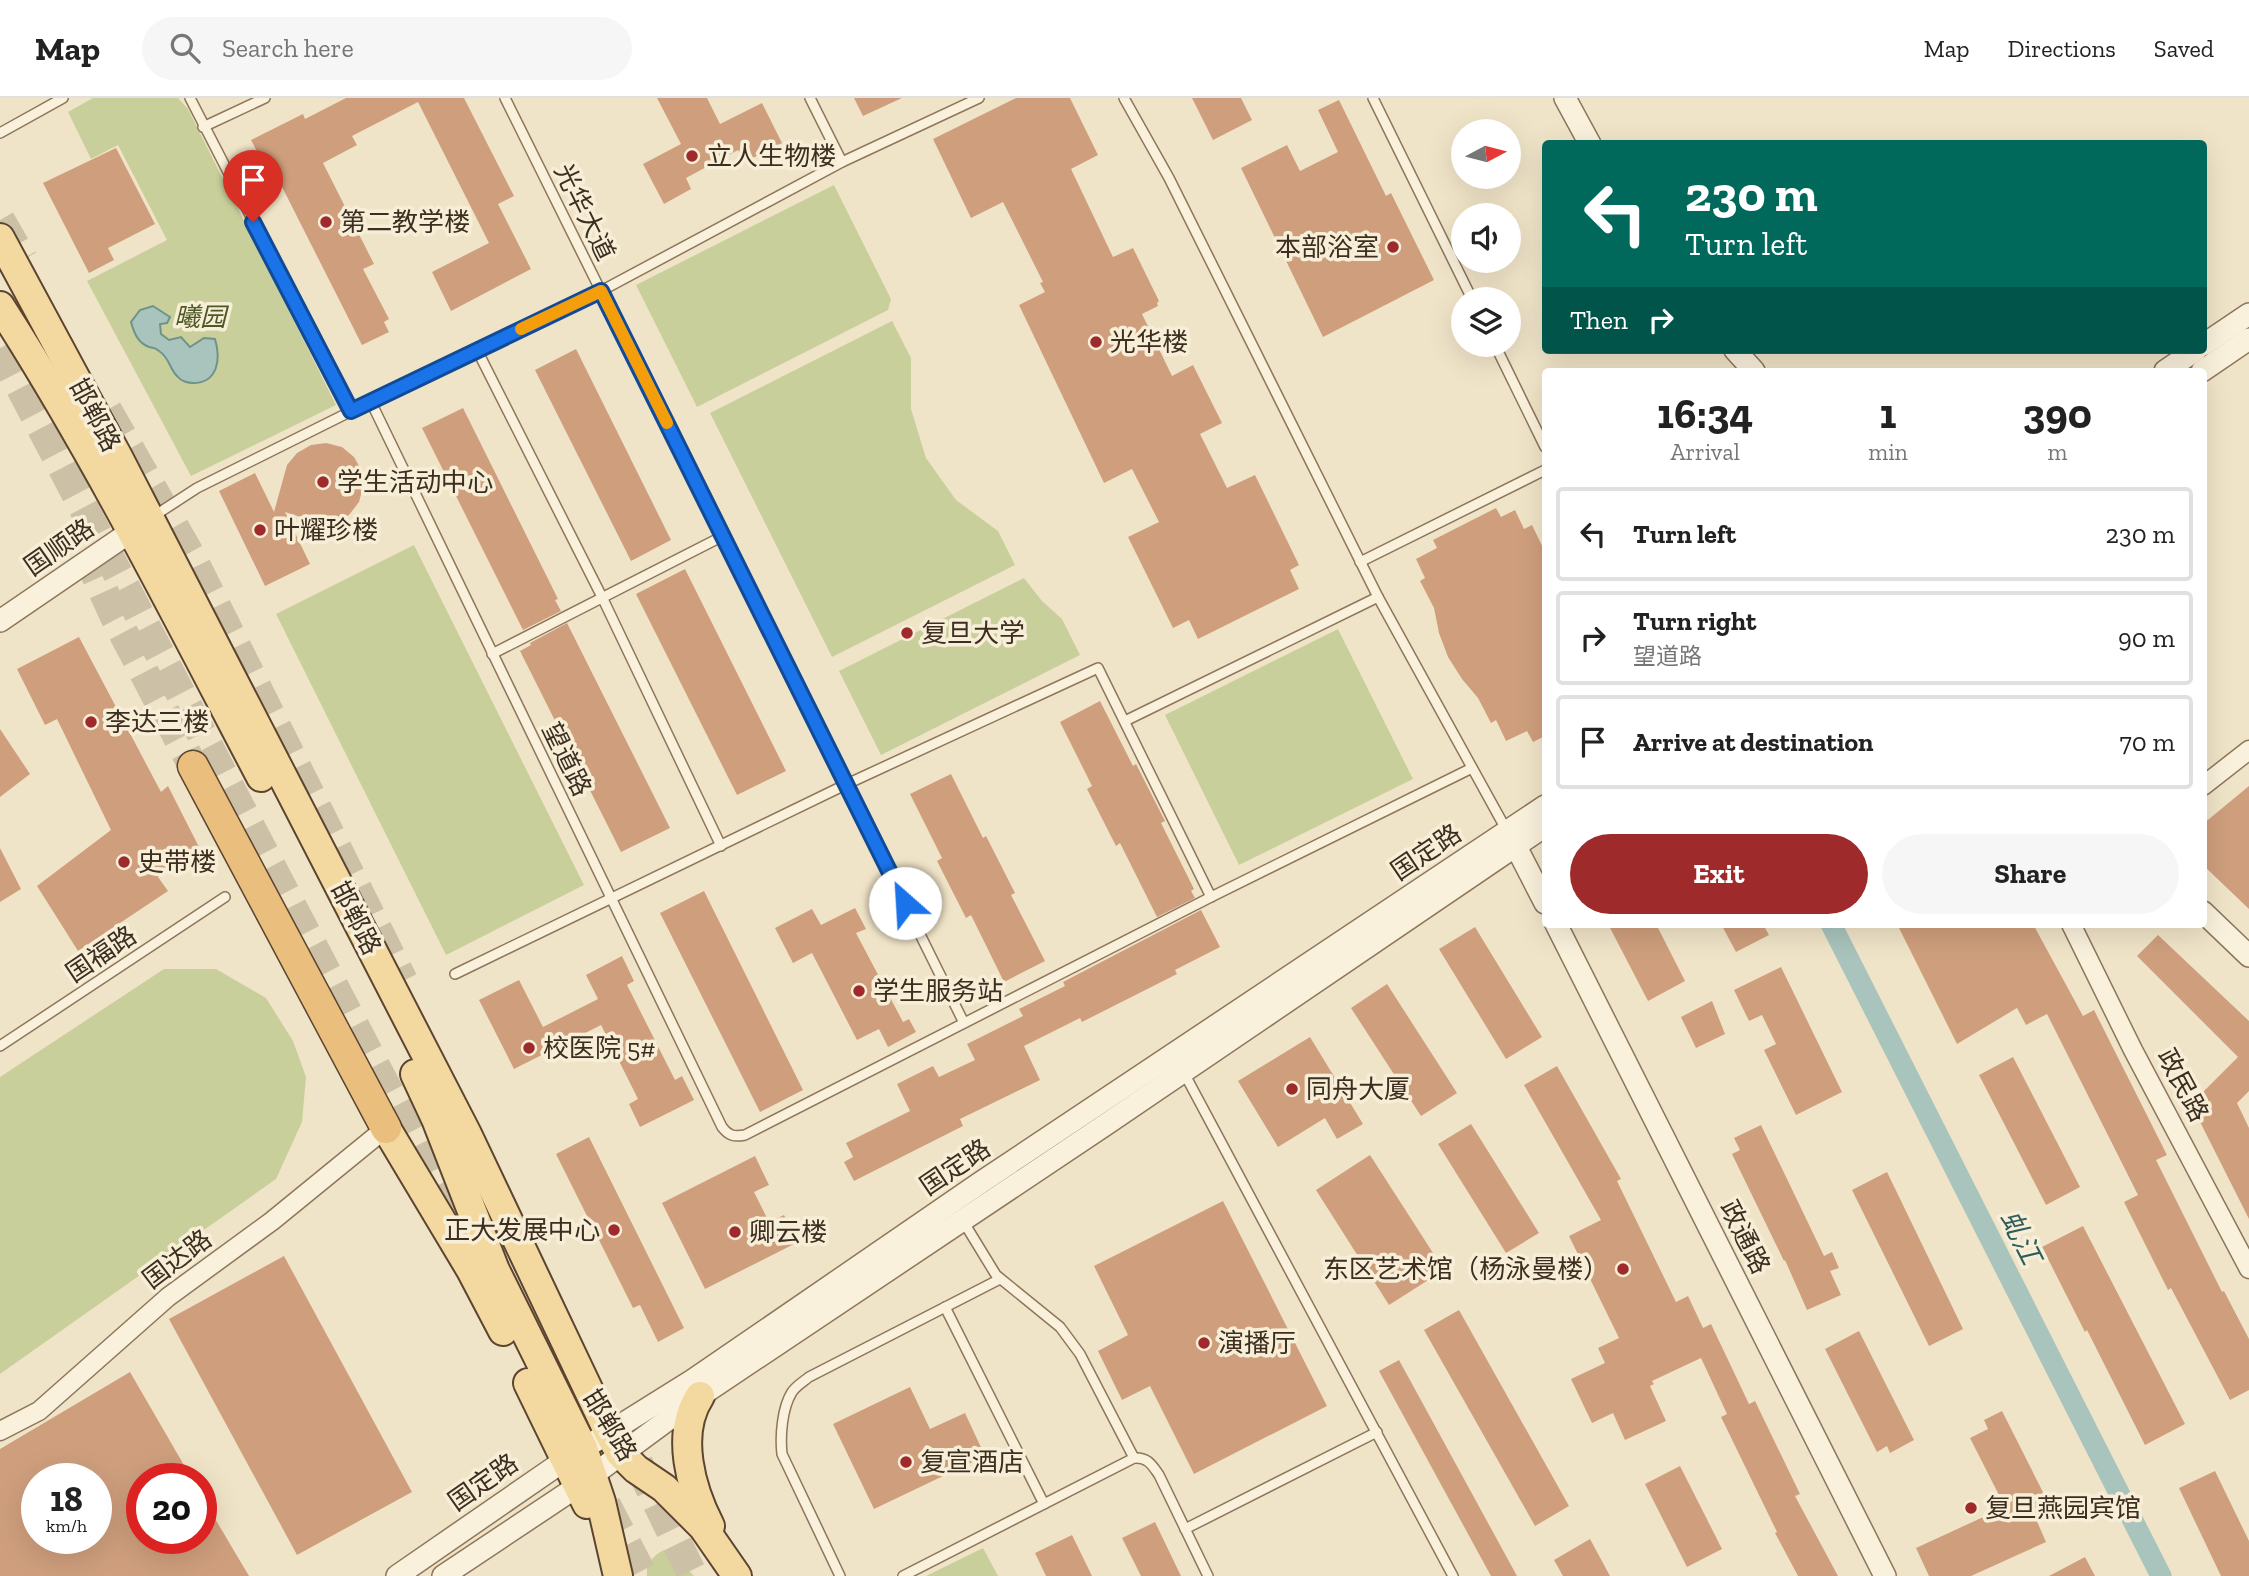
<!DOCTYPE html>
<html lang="en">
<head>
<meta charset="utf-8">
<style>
	:root { --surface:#fff; --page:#f6f6f6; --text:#222; --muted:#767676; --line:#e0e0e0; --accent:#9e2a2b }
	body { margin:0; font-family:"Zilla Slab","Noto Sans SC",serif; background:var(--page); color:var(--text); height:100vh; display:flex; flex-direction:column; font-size:26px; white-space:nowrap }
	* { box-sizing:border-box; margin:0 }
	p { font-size:23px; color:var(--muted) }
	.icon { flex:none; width:38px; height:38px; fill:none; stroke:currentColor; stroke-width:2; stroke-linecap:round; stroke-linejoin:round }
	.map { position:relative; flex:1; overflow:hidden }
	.drawer { position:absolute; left:1542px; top:270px; width:665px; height:560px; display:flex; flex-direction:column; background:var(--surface); border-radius:7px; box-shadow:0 7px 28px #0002 }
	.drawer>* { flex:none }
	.guide { position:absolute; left:1542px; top:42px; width:665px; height:214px; border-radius:7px; box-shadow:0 7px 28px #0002; background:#00695c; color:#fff; overflow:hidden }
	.needle { width:46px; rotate:83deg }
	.buttons { position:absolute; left:1451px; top:21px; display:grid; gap:14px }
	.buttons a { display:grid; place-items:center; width:70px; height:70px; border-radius:50%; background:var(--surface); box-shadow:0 7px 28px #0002; font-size:35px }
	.speed { position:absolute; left:21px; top:1365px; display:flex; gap:14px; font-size:35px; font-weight:700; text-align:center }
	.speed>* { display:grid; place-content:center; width:91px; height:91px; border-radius:50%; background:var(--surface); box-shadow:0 7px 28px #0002; line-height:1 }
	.speed small { font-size:18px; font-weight:400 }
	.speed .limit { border:10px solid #d22; background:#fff; color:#111 }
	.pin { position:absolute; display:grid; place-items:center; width:60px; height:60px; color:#fff; margin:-72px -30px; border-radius:50% 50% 50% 0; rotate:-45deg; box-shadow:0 0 7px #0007 }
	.pin .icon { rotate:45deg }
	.me { position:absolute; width:77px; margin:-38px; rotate:334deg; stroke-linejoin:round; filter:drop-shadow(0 0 5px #0008) }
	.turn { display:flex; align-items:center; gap:24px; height:147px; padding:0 28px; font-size:32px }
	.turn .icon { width:91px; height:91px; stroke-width:2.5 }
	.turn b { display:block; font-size:49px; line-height:60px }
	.then { display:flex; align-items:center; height:66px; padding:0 28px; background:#0003; gap:14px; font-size:26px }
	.eta { display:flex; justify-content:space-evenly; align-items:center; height:119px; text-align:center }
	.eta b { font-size:42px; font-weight:800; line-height:49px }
	.button { display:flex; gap:14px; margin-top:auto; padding:14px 28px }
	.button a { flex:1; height:80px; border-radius:42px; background:var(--accent); color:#fff; font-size:28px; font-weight:800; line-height:80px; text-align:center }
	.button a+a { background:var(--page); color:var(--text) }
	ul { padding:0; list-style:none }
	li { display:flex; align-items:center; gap:21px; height:94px; margin:0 14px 10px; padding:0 14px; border:4px solid var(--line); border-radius:7px }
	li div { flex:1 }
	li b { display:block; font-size:26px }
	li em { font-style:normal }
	header { display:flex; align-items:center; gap:42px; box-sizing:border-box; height:98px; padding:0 35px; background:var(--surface); border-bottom:2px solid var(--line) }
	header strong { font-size:33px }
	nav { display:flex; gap:38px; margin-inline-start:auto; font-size:24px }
	.search { width:490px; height:63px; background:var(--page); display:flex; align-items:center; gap:18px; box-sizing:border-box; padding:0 24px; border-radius:38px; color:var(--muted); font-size:26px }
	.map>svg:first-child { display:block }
</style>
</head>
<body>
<header>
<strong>Map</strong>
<div class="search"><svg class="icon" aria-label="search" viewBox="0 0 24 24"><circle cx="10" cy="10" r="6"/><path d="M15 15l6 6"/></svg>Search here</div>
<nav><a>Map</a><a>Directions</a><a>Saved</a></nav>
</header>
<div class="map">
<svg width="2249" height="1478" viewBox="0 0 2249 1478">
	<rect width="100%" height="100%" fill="#f0e4c8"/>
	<g fill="#c9cf9b">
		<path d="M93,0H178L188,11L336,307L191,378L87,183L167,142L118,47L91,61L68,14Z"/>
		<path d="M834,87L891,201L888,212L697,309L636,187Z"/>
		<path d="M892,223L911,260V311L926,360L956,402L998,433L1015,467L832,559L710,315Z"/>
		<path d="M414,447L584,787L446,857L276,516Z"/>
		<path d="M1024,480L1042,503L1062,521L1080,557L881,657L839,573Z"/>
		<path d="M1338,531L1413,681L1239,767L1165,617Z"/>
		<path d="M164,871H216L266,900L293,943L306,979L302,1024L276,1081L0,1276V979Z"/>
		<path d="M983,1450L998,1478H926Z"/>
		<path d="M664,1452L673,1454L694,1478H647V1466L657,1456Z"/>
	</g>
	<path fill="#a9c4bc" stroke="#6f938a" stroke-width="2" d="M153,208L170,219L167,225L160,226L161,236L169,242L181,239L190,249L204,240L215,241C221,261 218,285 193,285C188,285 181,283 178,279C169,271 170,260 159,253C154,249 156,251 149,249C138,245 134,235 131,224L140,212Z"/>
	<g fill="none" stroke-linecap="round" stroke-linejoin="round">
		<path stroke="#a9c4bc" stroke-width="21" d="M1831,826L2161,1478"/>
	</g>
	<g fill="#cf9f7d" fill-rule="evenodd">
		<path d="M346,0H464L514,98L498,106L531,171L451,213L432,174L489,145L418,4L352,38L357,47L323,65L374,166L363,171L389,221L384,224L389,234L362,247L277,79L272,82L251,42L303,16L305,21Z"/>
		<path d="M657,0H707L720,26L762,5L782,45L745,64L738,52L686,80L691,91L664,106L643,66L681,46Z"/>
		<path d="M854,0H902L863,18Z"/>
		<path d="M1016,0H1070L1098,57L1071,71L1113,159L1133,150L1159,203L1157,205L1158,208L1142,216L1172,278L1193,267L1222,325L1200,336L1227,390L1255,377L1299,467L1290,472L1299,491L1198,541L1189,522L1173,530L1128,439L1159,424L1132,371L1104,385L1019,207L1045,194L1040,185L1043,184L1003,104L971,120L933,41Z"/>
		<path d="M1192,0H1241L1252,22L1213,42Z"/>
		<path d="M1339,2L1386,98L1391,95L1434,182L1323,239L1241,70L1287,47L1300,73L1338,54L1318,12Z"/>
		<path d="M116,50L155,126L108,150L114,162L89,175L43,85Z"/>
		<path d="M576,251L671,442L631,463L535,272Z"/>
		<path d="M463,310L558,501L555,502L561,513L523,532L422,330Z"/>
		<path d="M326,345L342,349L354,359L362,373L363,389L359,404L349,417L335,424L319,425L285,414L310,466L265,488L219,393L255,375L274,414L287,367L297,355L311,347Z"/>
		<path d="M1496,410L1501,419L1515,412L1524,431L1532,427L1545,454V638L1533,644L1527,633L1506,643L1496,622L1491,625L1478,600L1462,581L1448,559L1439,535L1434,510L1420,483L1425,480L1416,461L1437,450L1433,442Z"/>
		<path d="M685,471L786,673L737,697L636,496Z"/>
		<path d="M567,525L670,730L621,754L520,553L531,547L530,545Z"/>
		<path d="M79,539L161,694L168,688L199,749L158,779L168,793L78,853L37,788L111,732L57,621L45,627L17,571Z"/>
		<path d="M1100,603L1133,668L1136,666L1165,723L1161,725L1194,791L1191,793L1195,800L1157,819L1120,745L1116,748L1087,691L1092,688L1060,624Z"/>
		<path d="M0,631L30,676L0,699Z"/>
		<path d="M951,676L983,740L986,738L1015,795L1011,797L1045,863L1004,884L971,817L966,820L937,763L942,760L910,696Z"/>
		<path d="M2249,688V811L2203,767V726Z"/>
		<path d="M0,750L21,791L0,804Z"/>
		<path d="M704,793L803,992L760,1014L660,815Z"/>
		<path d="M855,810L866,831L856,835L903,924L909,921L916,934L888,949L879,931L857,942L812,855L793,865L775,830L812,811L821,827Z"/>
		<path d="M1201,812L1220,849L1175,872L1177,876L1082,924L1080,920L1024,948L1040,982L960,1021L963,1028L854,1083L844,1064L853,1059L846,1045L910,1013L897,986L933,968L939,979L975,962L967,946L1023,918L1019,911L1065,888L1063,884Z"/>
		<path d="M1608,826H1656L1685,883L1648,903Z"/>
		<path d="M1721,826H1763L1769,837L1736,854Z"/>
		<path d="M1897,826H2033L2083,918L2094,912L2167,1057L2156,1062L2222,1194L2224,1193L2249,1241V1292L2230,1302L2171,1190L2168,1192L2124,1104L2138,1097L2047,916L2026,927L2017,910L1957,946Z"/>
		<path d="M1475,829L1542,939L1506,961L1439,851Z"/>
		<path d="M2158,837L2249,923V993L2237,1005L2249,1030V1121L2191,1006L2238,959L2137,858Z"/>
		<path d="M622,858L634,883L627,887L675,982L682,978L694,1002L640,1029L629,1006L638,1001L601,927L514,971L479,902L519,882L543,929L598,901L586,877Z"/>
		<path d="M1781,869L1842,994L1796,1017L1764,952L1776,946L1762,917L1749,923L1734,892Z"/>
		<path d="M1387,886L1457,995L1421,1018L1351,910Z"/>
		<path d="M1712,903L1725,936L1696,950L1681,919Z"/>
		<path d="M1310,939L1363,1026L1337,1041L1325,1020L1278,1049L1238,983Z"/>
		<path d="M2013,959L2080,1089L2046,1107L1979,977Z"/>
		<path d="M1557,968L1621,1081L1617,1083L1676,1204L1688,1198L1703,1230L1711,1226L1749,1306L1755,1303L1800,1396L1795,1398L1838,1478H1798L1775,1435L1777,1434L1721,1319L1727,1316L1701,1260L1652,1283L1654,1286L1650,1288L1666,1323L1625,1342L1613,1315L1592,1325L1571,1281L1605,1265L1598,1250L1619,1240L1569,1138L1601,1122L1524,987Z"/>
		<path d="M1471,1026L1539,1135L1506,1155L1438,1046Z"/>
		<path d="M1761,1027L1824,1158L1832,1154L1839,1170L1830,1173L1841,1197L1807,1212L1785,1162L1784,1163L1732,1056L1740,1052L1734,1040Z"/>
		<path d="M589,1039L684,1230L658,1244L640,1207L633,1210L556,1056Z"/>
		<path d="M1370,1057L1444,1172L1389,1207L1316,1092Z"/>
		<path d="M755,1058L769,1087L754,1094L769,1124L784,1117L798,1144L705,1191L662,1105Z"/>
		<path d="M1887,1074L1963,1231L1929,1248L1852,1092Z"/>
		<path d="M1223,1103L1327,1308L1194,1376L1150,1288L1122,1302L1098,1253L1128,1237L1094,1168Z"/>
		<path d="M2083,1128L2185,1326L2145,1347L2087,1232L2085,1234L2042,1149Z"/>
		<path d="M284,1158L412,1394L297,1457L169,1221Z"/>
		<path d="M1459,1212L1569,1408L1535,1428L1424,1232Z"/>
		<path d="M1859,1233L1914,1342L1890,1355L1887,1348L1877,1354L1825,1251Z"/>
		<path d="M1399,1262L1517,1478H1491L1379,1273Z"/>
		<path d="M130,1274L192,1381H142V1440H201V1397L249,1478H0V1351ZM37,1381H96V1440H37Z"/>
		<path d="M910,1289L930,1331L965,1315L985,1358L874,1411L833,1326Z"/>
		<path d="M2002,1313L2052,1412L2036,1421L2046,1444L1971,1478H1929L1916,1450L2005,1409L1970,1340L1988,1331L1984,1322Z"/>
		<path d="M1680,1368L1722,1451L1687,1469L1645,1386Z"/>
		<path d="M2215,1373L2249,1443V1478H2221L2179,1390Z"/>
		<path d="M1155,1424L1181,1478H1141L1122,1440Z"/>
		<path d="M1072,1437L1092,1478H1046L1035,1455Z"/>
		<path d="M1590,1441L1610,1478H1563L1554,1462Z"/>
		<path d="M2085,1459L2095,1478H2049Z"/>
	</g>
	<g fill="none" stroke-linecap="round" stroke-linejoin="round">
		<g stroke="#ccc0a6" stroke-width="30" stroke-dasharray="30 15" stroke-linecap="butt">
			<path d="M0,122L23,162"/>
			<path d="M0,250L462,1134"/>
			<path d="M107,312L193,462L403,883"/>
			<path d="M85,453L116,521L193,668"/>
			<path d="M638,1365L693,1478"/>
			<path d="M606,1407L643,1478"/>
		</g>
		<defs>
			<g id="service">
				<path d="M190,0L351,313"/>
				<path d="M505,0L964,925"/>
				<path d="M810,0L842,64"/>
				<path d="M1124,0L1169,80L1378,499L1507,733"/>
				<path d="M1373,0L1472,201"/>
				<path d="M203,29L265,0"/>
				<path d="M0,35L63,0"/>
				<path d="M1495,247L1545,349"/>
				<path d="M477,252L602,499L721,748"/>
				<path d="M371,304L722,1029C729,1038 734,1039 745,1037L1211,799L1472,670"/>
				<path d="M154,418L197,390L442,268L601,193L842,64L979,0"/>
				<path d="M1360,464L1545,372"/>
				<path d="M492,556L723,438"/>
				<path d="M1125,623L1378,499"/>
				<path d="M455,876L847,686L1098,570L1211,799"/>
				<path d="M0,948L225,799"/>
				<path d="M1183,973L1453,1478"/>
				<path d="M963,1123L996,1177L1060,1229L1080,1256L1134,1360"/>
				<path d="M945,1209L1044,1406"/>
				<path d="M1185,1431L1377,1334"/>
				<path d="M840,1478L782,1356C780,1338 782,1310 792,1294C796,1288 803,1284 809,1279L1000,1181"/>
				<path d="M903,1478L1134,1360C1148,1359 1152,1367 1159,1377L1208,1478"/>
			</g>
			<g id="minor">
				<path d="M2203,688L2249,652"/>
				<path d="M2071,826L2133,952L2249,1171"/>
				<path d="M0,1333L39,1313L168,1199L272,1123L386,1030"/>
			</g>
			<g id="tertiary">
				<path d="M1565,0L1590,46"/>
				<path d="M2203,247L2249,216"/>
				<path d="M1735,252L1754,273"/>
				<path d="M2165,273L2196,252"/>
				<path d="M2202,273L2249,241"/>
				<path d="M0,523L142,426"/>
				<path d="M1509,735L1545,805"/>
				<path d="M2203,814L2249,858"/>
				<path d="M1556,826L1885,1478"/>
				<path d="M397,1478L565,1362L693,1282L980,1085L1545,708"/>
				<path d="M443,1478L578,1388L700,1298L1105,1027L1545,728"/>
			</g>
			<g id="primary">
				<path d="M0,140L118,359L467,1036L609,1335L620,1355L636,1371L664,1390L703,1429L737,1478"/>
				<path d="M0,208C97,359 178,521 261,679"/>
				<path d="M415,976L436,1021L495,1172L583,1350L601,1404L618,1478"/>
				<path d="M386,1030L471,1172L503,1233"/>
				<path d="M528,1285L587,1406"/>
				<path d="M700,1298C675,1336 691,1391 710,1428"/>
			</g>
			<path id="trunk" d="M193,668L386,1030"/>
		</defs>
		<use href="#service" stroke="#8d765c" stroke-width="12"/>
		<use href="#minor" stroke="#8d765c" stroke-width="21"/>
		<use href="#tertiary" stroke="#8d765c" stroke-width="24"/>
		<use href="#primary" stroke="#5b4430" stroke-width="32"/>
		<use href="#trunk" stroke="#5b4430" stroke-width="33"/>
		<use href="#service" stroke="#faf1dc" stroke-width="9"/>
		<use href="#minor" stroke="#faf1dc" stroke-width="18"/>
		<use href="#tertiary" stroke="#faf1dc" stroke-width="21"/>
		<use href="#primary" stroke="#f3d9a0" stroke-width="28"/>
		<use href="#trunk" stroke="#eabe7c" stroke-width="30"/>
	</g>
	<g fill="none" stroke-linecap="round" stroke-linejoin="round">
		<defs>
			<path id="route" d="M253,124L351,313L601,193L905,805"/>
		</defs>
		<use href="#route" stroke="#114b97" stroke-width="18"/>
		<use href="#route" stroke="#1a73e8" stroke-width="12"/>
		<path stroke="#f59e0b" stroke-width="12" d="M521,231L601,193L667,325"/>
	</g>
	<g fill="#9e2a2b" stroke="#f7eed8" stroke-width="2.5">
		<circle cx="692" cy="58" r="7"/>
		<circle cx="326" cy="124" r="7"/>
		<circle cx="1393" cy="149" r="7"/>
		<circle cx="1096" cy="244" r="7"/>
		<circle cx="323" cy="384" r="7"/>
		<circle cx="260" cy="432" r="7"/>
		<circle cx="907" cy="535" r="7"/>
		<circle cx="91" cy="624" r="7"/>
		<circle cx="124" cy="764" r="7"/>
		<circle cx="859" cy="893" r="7"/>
		<circle cx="529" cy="950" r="7"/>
		<circle cx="1292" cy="991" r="7"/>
		<circle cx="614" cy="1132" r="7"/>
		<circle cx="735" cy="1134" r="7"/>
		<circle cx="1623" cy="1171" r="7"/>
		<circle cx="1204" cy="1245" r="7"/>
		<circle cx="906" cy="1364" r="7"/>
		<circle cx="1971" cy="1410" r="7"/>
	</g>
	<g text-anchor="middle" stroke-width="7" stroke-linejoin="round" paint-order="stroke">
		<g font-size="26" fill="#3d2e20" stroke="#f7eed8" text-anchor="start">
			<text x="706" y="67">立人生物楼</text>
			<text x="340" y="133">第二教学楼</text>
			<text x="1379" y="158" text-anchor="end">本部浴室</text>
			<text x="1110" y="253">光华楼</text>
			<text x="337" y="393">学生活动中心</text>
			<text x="274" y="441">叶耀珍楼</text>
			<text x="921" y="544">复旦大学</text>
			<text x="105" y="633">李达三楼</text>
			<text x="138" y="773">史带楼</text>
			<text x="873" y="902">学生服务站</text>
			<text x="543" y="959">校医院 5#</text>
			<text x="1306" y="1000">同舟大厦</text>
			<text x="600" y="1141" text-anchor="end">正大发展中心</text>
			<text x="749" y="1143">卿云楼</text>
			<text x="1609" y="1180" text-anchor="end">东区艺术馆（杨泳曼楼）</text>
			<text x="1218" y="1254">演播厅</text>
			<text x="920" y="1373">复宣酒店</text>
			<text x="1985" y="1419">复旦燕园宾馆</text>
		</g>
		<g font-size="26" fill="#3d2e20" stroke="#f7eed8">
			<text transform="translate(585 114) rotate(64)" y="9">光华大道</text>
			<text transform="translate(95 317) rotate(62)" y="9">邯郸路</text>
			<text transform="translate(59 449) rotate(-35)" y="9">国顺路</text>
			<text transform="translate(567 661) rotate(64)" y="9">望道路</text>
			<text transform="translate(1426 754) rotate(-34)" y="9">国定路</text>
			<text transform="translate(356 820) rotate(63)" y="9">邯郸路</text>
			<text transform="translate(101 856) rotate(-34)" y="9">国福路</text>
			<text transform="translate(2183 987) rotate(62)" y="9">政民路</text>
			<text transform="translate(955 1069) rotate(-34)" y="9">国定路</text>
			<text transform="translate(1745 1139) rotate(63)" y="9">政通路</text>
			<text transform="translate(177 1161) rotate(-37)" y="9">国达路</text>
			<text transform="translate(610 1327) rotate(59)" y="9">邯郸路</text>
			<text transform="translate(483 1384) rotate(-35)" y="9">国定路</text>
		</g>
		<g font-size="26" font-style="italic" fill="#4d5a26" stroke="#f7eed8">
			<text x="200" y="228">曦园</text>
		</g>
		<g font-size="28" font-style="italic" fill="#2f5d5a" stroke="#f7eed8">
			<text transform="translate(2021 1139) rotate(63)" y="10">虬江</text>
		</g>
	</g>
</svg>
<div class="buttons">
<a><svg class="needle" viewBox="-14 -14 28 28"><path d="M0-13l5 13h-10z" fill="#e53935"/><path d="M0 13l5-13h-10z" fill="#767676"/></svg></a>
<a><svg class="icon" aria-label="sound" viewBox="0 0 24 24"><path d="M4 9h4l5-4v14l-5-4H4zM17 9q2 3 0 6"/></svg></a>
<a><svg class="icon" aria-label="layers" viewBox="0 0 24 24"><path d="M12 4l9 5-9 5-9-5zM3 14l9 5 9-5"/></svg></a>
</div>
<div class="speed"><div>18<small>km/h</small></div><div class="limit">20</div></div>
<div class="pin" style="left:253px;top:124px;background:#d93025"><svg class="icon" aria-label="arrive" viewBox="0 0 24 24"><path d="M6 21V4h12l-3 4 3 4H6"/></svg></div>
<svg class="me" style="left:905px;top:805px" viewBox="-20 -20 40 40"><circle r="19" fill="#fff"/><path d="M0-13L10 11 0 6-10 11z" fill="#1a73e8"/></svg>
<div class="guide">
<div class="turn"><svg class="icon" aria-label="left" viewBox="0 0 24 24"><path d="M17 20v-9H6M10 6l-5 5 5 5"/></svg><div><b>230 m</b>Turn left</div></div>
<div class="then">Then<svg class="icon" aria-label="right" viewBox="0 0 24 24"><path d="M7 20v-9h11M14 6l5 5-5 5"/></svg></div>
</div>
<section class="drawer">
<div class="eta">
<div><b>16:34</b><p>Arrival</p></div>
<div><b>1</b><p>min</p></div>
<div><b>390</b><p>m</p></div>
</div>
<ul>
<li><svg class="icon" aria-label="left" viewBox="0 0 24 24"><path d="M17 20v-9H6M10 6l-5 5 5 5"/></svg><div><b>Turn left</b></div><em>230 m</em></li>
<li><svg class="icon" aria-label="right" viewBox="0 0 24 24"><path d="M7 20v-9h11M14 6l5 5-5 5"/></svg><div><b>Turn right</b><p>望道路</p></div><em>90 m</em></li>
<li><svg class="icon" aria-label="arrive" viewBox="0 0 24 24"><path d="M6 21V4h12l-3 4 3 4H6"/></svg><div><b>Arrive at destination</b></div><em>70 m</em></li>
</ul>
<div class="button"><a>Exit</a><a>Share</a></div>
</section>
</div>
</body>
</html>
